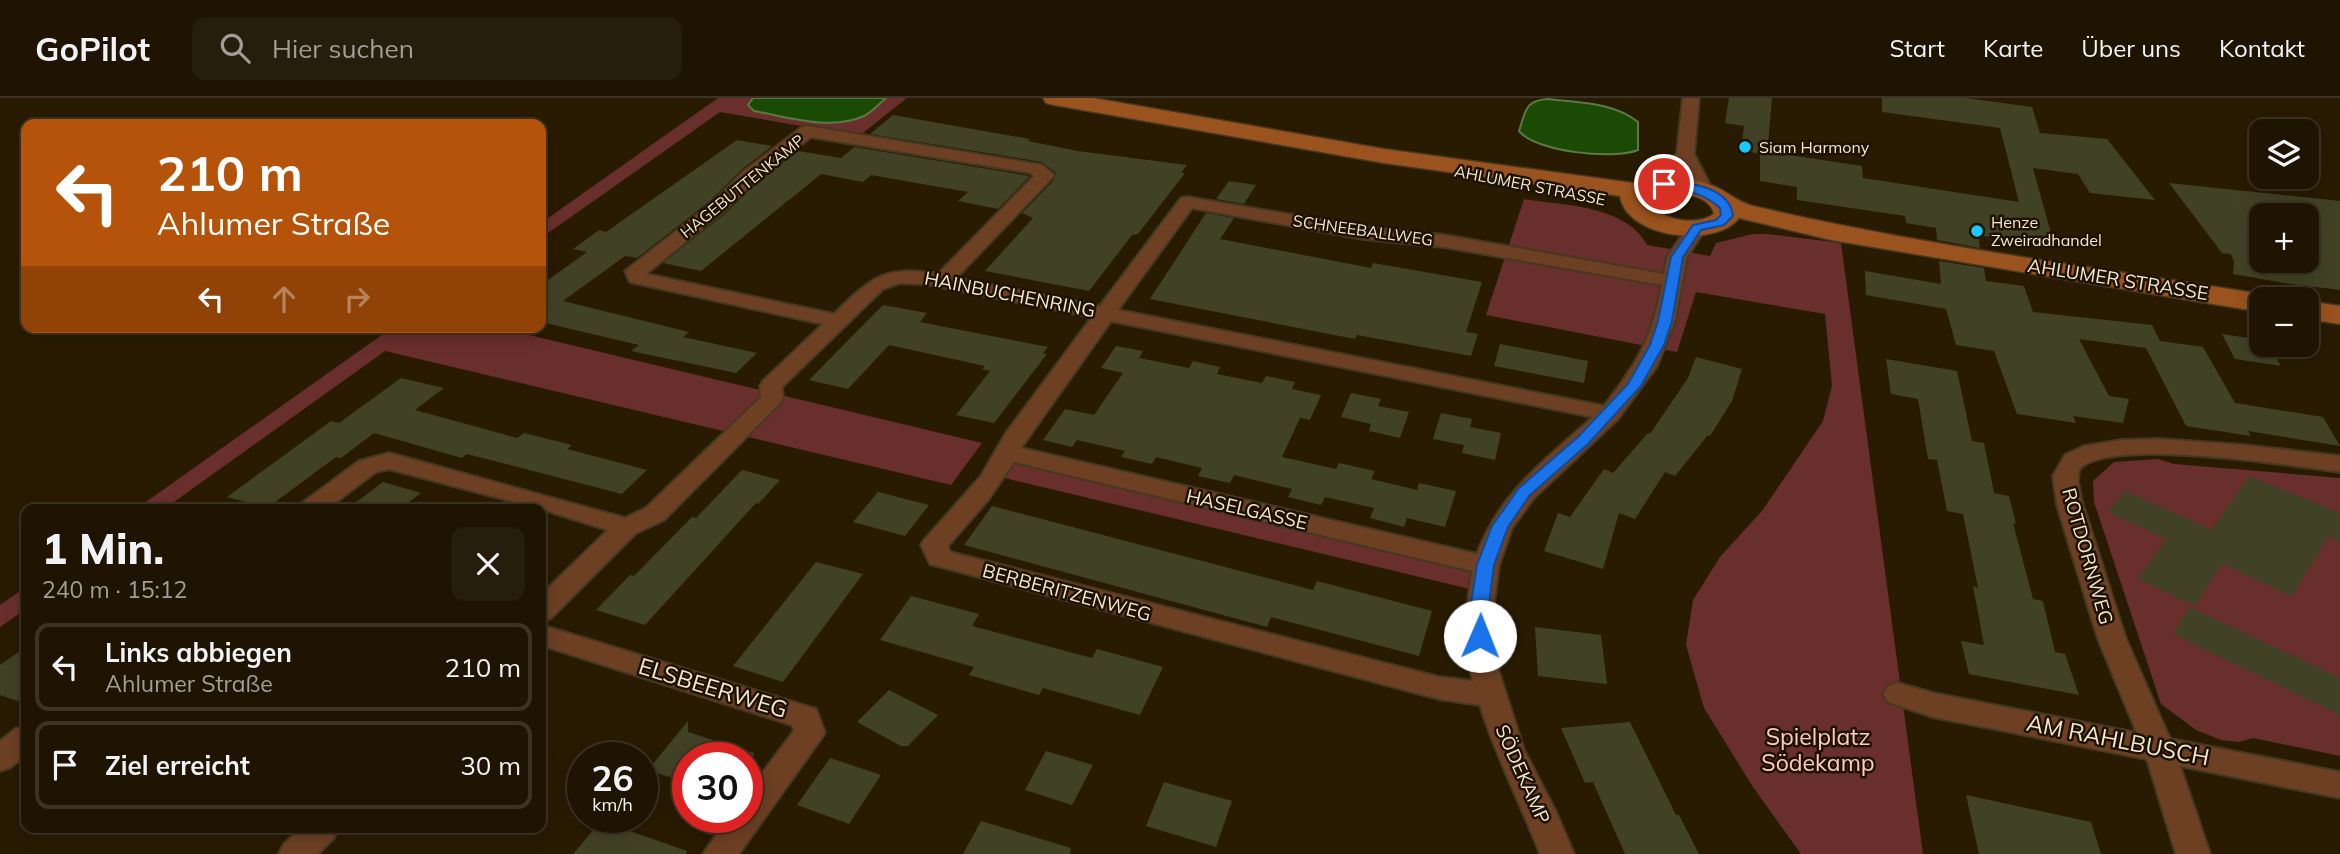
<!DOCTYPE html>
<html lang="de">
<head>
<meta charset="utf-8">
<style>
	:root { --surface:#1f1402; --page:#271d0c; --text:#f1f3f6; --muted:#a19e99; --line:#3c3324 }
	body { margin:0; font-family:Mulish,sans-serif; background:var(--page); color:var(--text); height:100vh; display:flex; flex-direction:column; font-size:26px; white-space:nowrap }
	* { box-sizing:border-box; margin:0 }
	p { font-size:23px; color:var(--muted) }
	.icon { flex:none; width:38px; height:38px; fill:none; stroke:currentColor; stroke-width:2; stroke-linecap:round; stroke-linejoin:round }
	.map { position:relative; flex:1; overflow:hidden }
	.details { position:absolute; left:21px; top:406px; width:525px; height:329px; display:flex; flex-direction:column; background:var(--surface); border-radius:14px; box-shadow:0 4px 18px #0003,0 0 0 2px var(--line) }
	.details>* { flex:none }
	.top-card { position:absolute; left:21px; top:21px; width:525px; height:214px; border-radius:14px; box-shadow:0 4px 18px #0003,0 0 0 2px var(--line); background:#b45309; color:#fff; overflow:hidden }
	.controls { position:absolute; left:2249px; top:21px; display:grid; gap:14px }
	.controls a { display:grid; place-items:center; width:70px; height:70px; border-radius:14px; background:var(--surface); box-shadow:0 4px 18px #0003,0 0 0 2px var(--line); font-size:35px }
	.speed { position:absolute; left:567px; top:644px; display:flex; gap:14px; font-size:35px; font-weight:700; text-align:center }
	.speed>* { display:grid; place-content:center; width:91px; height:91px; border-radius:50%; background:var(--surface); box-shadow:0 4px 18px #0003,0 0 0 2px var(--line); line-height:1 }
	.speed small { font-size:18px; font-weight:400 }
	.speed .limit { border:10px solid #d22; background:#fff; color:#111 }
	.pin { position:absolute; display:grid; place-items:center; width:60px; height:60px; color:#fff; margin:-30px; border:4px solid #fff; border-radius:50%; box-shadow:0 2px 7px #0007 }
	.me { position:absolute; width:77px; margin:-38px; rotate:1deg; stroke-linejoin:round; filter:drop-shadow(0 0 5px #0008) }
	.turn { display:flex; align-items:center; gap:24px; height:147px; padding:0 21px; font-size:32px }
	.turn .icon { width:91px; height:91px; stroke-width:2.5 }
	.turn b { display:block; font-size:49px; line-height:60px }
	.lanes { display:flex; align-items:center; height:66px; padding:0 21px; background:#0003; justify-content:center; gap:35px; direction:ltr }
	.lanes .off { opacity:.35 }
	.round { display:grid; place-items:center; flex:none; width:74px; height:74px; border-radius:14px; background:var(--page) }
	.head { display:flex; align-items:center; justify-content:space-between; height:119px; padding:0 21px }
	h1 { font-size:42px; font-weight:800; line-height:52px }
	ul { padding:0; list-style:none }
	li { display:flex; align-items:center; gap:21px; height:88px; margin:0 14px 10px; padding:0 7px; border:4px solid var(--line); border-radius:14px }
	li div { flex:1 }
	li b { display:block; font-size:26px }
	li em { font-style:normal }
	header { display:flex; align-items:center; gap:42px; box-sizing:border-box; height:98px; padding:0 35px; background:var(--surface); border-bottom:2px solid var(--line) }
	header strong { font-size:33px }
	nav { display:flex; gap:38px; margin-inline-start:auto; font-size:24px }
	.search { width:490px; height:63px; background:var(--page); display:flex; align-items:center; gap:18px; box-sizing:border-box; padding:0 24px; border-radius:14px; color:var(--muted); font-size:26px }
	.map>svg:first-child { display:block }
</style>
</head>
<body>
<header>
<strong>GoPilot</strong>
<div class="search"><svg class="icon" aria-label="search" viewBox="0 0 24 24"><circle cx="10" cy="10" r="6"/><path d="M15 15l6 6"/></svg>Hier suchen</div>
<nav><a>Start</a><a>Karte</a><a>Über uns</a><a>Kontakt</a></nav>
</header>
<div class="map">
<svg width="2340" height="756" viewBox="0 0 2340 756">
	<rect width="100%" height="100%" fill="#291b02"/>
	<g fill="#692f2d">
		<path d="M718,0H907L859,38L720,14L541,140V125Z"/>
		<path d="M1524,101C1565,108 1626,107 1647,147L1710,158L1716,145L1753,136H1768L1841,145L1923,756H1801L1753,689L1704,610L1686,547L1693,502L1720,459L1762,413L1823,323L1832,288L1825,216L1696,194L1677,254L1486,217Z"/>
		<path d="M393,229H495L982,345L951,387L385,253L164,411H136Z"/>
		<path d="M1002,357L1474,470L1470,491L988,376Z"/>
		<path d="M2158,361L2174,366L2340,380V658L2253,640L2239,644L2221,642L2196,632L2161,606L2094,404L2093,383L2114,364Z"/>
		<path d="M26,489V511L0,529V507Z"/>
	</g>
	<g fill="#1a4a04" stroke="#5a7943" stroke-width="2">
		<path d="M753,0H886C879,6 872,14 864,18C831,33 788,19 754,13L748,7Z"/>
		<path d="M1549,1C1579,5 1614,4 1638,24V52C1614,62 1536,54 1519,33C1526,12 1525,2 1549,1Z"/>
	</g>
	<g fill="#414225" fill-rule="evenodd">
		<path d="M1729,0H1772L1768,46L1789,49V57L1862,68L1863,80L2019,104L2000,30L1882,14V0H1966L2032,9L2040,35L2107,41L2155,102L2090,95L2078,76L2033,70L2055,150L1978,137L1980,150L1937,142L1936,130L1906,125L1905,118L1797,102V89L1760,83V56L1741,52L1744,28L1725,25Z"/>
		<path d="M893,17L1030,41L1028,43L1078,53L1187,67L1181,75H1185L1138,136L1132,137L1089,193L985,173L1033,120L1022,115L1053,83L1056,75L1042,64L870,36Z"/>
		<path d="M737,42L772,48L741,72L710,103L637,160L625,158L563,203L689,234L683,239L757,255L736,275L631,253L639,247L541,224V187L587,154L573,151L599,132L606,134Z"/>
		<path d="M854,49L1030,78L998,111L958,103L968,94L871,77L863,84L821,76L701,173L663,165L726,115L757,84L798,53L841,60Z"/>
		<path d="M1229,83L1256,87L1244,106L1216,101Z"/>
		<path d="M2169,85L2340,103V192L2284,185L2233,176L2234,164L2231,156L2222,155ZM2261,117H2306V163H2261Z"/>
		<path d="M1206,115L1234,120L1220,141L1371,170L1373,165L1482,184L1466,234L1478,236L1471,258L1357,237L1355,241L1150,201Z"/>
		<path d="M1939,163L1984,170L1986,183L2024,188L2033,214L2152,227L2160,243L2203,249L2235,305L2323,319L2340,348L2248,333L2251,338L2186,328L2146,250L2079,241L2109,298L2129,301L2123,325L2073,318L2076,325L2017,316L1994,253L1956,247L1946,211L1866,197L1865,173L1941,186Z"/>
		<path d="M883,207L927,215L920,224L1048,249L1043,255L1047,256L994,325L956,317L990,273L982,271L985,268L889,247L848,291L809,282Z"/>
		<path d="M2222,236L2261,242V247H2268L2281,268L2235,261Z"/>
		<path d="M1500,246L1588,263L1584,285L1494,268Z"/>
		<path d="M1116,248L1143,253L1139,260L1189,270L1193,263L1220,269L1217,276L1262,285L1266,278L1295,284L1292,291L1321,297L1310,322L1300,320L1282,359L1336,371L1339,365L1375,373L1371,381L1417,392L1419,385L1456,393L1445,429L1407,420L1404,429L1370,420L1374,410L1325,399L1321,407L1288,399L1292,391L1234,377L1230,385L1198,378L1202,370L1156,359L1152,366L1121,359L1125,353L1077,342L1072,349L1043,342L1065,311L1094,317L1123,275L1101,270Z"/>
		<path d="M1696,259L1742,271L1732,303L1710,338L1708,337L1675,378L1665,374L1635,421L1619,415L1603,471L1544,453L1558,415L1570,419L1604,371L1613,375L1648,335L1650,336L1688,280Z"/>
		<path d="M1886,261L1957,273L1972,343L1984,345L1994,395L2009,398L2016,426L2013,425L2033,501L2043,503L2055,554L2065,556L2079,597L1969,576L1961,543L1984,547L1973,488L1978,490L1963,416L1947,413L1937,362L1928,361L1918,301L1891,296Z"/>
		<path d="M401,280L444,290L415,312L517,340L524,335L572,347L567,351L647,372L622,396L467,356L462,360L374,335L341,360L336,359L267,410L227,399L331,323L339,325Z"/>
		<path d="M1351,295L1381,301L1378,308L1409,314L1400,340L1369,333L1371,326L1341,319Z"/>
		<path d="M1441,315L1472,321L1470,329L1501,335L1495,362L1462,355L1464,347L1433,341Z"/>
		<path d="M742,372L780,382L758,406L756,405L645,527L596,512L630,477L634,478L692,419L696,420Z"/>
		<path d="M2249,378L2340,415V443L2329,438L2292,498L2222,466L2195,508L2138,481L2166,441L2108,414L2125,393L2212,432Z"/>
		<path d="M383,384L421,395L400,411H347Z"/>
		<path d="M878,394L929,407L905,438L853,424Z"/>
		<path d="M992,408L1313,492L1317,483L1432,513L1419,558L1271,519L1267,529L964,447Z"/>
		<path d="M816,464L863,476L783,584L733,568Z"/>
		<path d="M911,498L979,516L972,528L1092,560L1097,551L1163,569L1140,617L1043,590L1039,597L969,577L974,569L880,542Z"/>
		<path d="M2190,509L2340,580V617L2173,536Z"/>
		<path d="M1535,529L1601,537L1607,586L1538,578Z"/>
		<path d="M26,549V606L0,597V567Z"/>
		<path d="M889,592L938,617L908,648H901L857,624Z"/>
		<path d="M688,623V634L754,655L753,660H688V685L648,672Z"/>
		<path d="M1630,624L1676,717H1679L1699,756H1625L1593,684L1585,685L1561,630Z"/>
		<path d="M1046,653L1093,667L1072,707L1025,692Z"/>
		<path d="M830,660L881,677L849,726L797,707Z"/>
		<path d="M1164,684L1232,703L1216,749L1146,728Z"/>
		<path d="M1966,697L2091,724L2101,756H1979Z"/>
		<path d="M601,723L687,753L686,756H573Z"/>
		<path d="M981,723L1071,750L1070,756H963Z"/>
	</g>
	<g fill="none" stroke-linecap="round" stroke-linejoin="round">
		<defs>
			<g id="street">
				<path d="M1683,0H1699L1694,56L1713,93L1704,98L1698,97L1683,69L1670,90L1664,91L1655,86L1665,68L1677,55Z"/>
				<path d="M808,28L1042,67L1054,77L1051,81L956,180L1100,208L1181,100L1187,99L1364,129L1444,137L1664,176L1667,159L1690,126H1704L1706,130L1687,159L1675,223L1657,268L1618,321L1534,400L1512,430L1499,467L1494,505L1497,568L1524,652L1556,714L1574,756H1540C1521,706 1496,659 1480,607L1439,601L930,466L921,447L925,441L981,378L1006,335L1092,219L925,186L900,185L883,191L782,289L783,300L780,305L664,422L636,435L551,520L541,523V497L608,432L541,411L389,371L376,374L327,411H299L302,405L359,363L389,355L625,420L646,410L761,299L760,288L763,283L823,226L630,184L625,173L712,105L743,74L802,29ZM811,39L1031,75L1034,78L938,176C884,166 870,181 834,216L646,176L724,113L755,82ZM1192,110L1364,141L1444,149L1662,187C1651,242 1638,264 1604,308L1118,212ZM1111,223L1593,319C1545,362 1500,394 1477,456L1021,350ZM1014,364L1472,473C1466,508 1463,548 1473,583L1439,579L950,454L948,448L988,402Z"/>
				<path d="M2159,341L2243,347L2340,358V374C2296,368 2104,338 2079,372L2078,383L2081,401L2126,541L2170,641L2340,674V700L2180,668L2210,756H2176L2147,661L1933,619L1888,604L1883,596L1888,588L1898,585L1933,595L2137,635L2098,541L2057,407L2053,378L2065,357L2084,348L2122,342Z"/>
				<path d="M541,527L816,611L825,635L739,756H703L729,719H747V695L794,633L792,627L541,547Z"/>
				<path d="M26,628V657L11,669L0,673V643L15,631Z"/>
				<path d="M301,730H338L334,740L318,756H279L284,746Z"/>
			</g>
			<g id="secondary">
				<path d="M1043,0H1093L1384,51L1633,85C1659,75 1690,78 1716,89C1731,96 1736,103 1753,108C1920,147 2092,169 2261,196L2273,201H2261V214L1831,142L1739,120C1715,151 1626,140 1620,98L1384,65L1054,7L1046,5ZM1659,94C1676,93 1710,96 1714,116C1695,130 1656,121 1645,100Z"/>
				<path d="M2306,203L2340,208V226L2306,221Z"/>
			</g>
		</defs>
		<use href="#street" stroke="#453820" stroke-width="4"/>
		<use href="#secondary" stroke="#453820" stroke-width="3"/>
		<use href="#street" fill="#6d4023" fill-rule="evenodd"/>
		<use href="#secondary" fill="#9a521e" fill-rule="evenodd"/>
	</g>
	<path fill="#1a73e8" stroke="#114b97" stroke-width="2" d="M1664,82C1688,85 1730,88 1733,118L1724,127L1701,132L1683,159L1672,223L1664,247L1641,288L1588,346L1530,397L1508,429L1494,467L1489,505V538L1486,542H1474L1471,538V505L1477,467L1492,428L1519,390L1578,339L1628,286L1650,247L1658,223L1671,159L1693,127L1716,122L1721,117L1720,110C1701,93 1684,93 1660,88V83Z"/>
	<g fill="#19cafc" stroke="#1f1200" stroke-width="2.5">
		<circle cx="1745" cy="49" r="7"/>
		<circle cx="1977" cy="133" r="7"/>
	</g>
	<g text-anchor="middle" stroke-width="5" stroke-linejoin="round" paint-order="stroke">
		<g font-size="16" fill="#f0e7d7" stroke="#1f1200" text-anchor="start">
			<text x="1759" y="55">Siam Harmony</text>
			<text x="1991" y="130">Henze<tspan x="1991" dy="18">Zweiradhandel</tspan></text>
		</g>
		<g font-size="16" fill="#f0e7d7" stroke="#1f1200">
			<text transform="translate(1530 87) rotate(11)" y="6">AHLUMER STRASSE</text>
			<text transform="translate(742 88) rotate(-39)" y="6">HAGEBUTTENKAMP</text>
			<text transform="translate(1363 132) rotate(8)" y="6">SCHNEEBALLWEG</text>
		</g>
		<g font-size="19" fill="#f0e7d7" stroke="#1f1200">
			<text transform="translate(2118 181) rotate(9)" y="7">AHLUMER STRASSE</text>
			<text transform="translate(1010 196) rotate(11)" y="7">HAINBUCHENRING</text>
			<text transform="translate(1247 411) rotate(13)" y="7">HASELGASSE</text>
			<text transform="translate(2088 458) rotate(74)" y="7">ROTDORNWEG</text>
			<text transform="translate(1067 494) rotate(15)" y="7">BERBERITZENWEG</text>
			<text transform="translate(1523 676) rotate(66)" y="7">SÖDEKAMP</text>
		</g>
		<g font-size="23" fill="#f0e7d7" stroke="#1f1200">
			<text transform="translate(713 590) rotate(17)" y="8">ELSBEERWEG</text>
			<text transform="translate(2118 642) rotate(11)" y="8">AM RAHLBUSCH</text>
		</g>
		<g font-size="23" fill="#fbcac7" stroke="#1f1200">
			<text x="1818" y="647">Spielplatz<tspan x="1818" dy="26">Södekamp</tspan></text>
		</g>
	</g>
</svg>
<div class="controls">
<a><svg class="icon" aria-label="layers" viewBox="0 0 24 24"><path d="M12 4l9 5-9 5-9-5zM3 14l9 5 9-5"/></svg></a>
<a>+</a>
<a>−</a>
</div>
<div class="speed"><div>26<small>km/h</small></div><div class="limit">30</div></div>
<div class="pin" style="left:1664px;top:86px;background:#d93025"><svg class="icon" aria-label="arrive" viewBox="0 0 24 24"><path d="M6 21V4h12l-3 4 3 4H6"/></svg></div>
<svg class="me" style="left:1480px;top:538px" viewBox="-20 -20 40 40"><circle r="19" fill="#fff"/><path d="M0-13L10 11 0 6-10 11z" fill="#1a73e8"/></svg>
<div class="top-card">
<div class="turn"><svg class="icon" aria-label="left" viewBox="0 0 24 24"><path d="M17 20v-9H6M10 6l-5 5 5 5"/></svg><div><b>210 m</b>Ahlumer Straße</div></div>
<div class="lanes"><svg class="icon" aria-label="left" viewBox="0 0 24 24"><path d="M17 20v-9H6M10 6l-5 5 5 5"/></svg><svg class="icon off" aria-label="ahead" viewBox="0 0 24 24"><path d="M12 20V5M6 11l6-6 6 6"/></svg><svg class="icon off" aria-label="right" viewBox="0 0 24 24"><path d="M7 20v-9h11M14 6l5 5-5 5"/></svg></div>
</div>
<section class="details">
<div class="head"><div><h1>1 Min.</h1><p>240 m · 15:12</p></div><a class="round"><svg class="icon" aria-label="close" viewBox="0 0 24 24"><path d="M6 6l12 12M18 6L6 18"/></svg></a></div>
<ul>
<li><svg class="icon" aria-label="left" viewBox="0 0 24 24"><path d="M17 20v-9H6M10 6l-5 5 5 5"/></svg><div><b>Links abbiegen</b><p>Ahlumer Straße</p></div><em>210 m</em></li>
<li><svg class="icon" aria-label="arrive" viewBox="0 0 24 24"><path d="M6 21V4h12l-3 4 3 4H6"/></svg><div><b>Ziel erreicht</b></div><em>30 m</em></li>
</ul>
</section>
</div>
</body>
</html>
